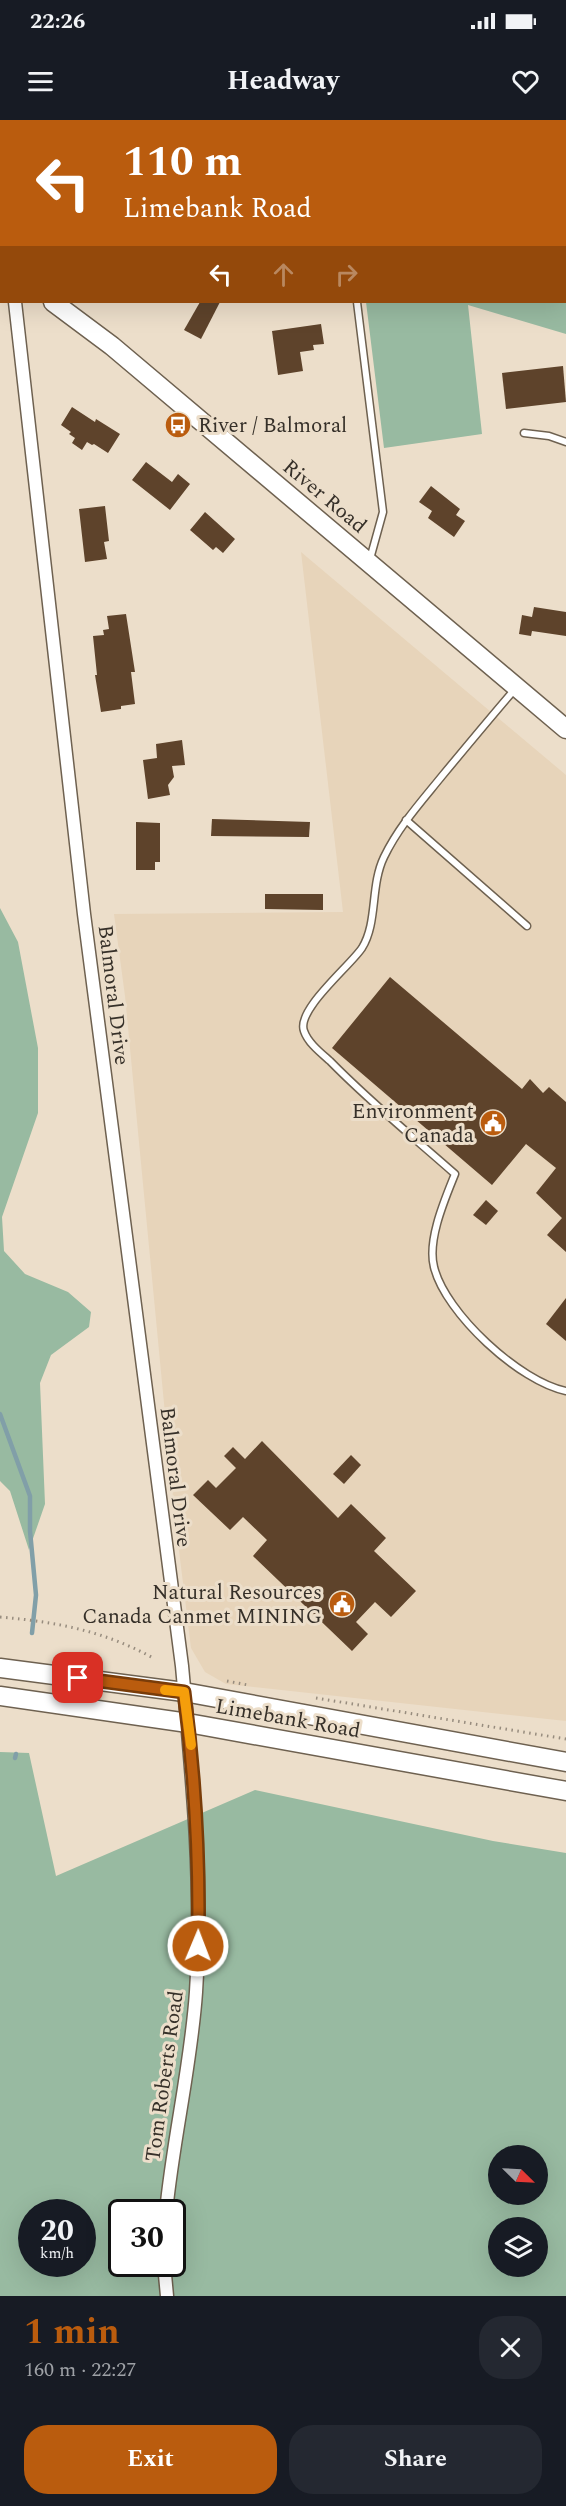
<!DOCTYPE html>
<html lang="en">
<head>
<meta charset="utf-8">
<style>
	:root { --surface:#171b24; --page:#242831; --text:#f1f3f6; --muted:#9ea1a6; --accent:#ba5c0e }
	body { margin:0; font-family:Spectral,serif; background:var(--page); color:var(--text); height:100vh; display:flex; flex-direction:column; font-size:22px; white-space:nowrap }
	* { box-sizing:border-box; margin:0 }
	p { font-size:20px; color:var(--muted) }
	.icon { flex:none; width:33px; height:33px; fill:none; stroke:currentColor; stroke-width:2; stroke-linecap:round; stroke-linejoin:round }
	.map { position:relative; height:2176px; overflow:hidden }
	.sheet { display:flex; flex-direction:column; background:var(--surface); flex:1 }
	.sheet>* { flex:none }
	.top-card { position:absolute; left:0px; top:0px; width:567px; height:183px; box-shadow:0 6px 24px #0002; background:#ba5c0e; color:#fff; overflow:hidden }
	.needle { width:39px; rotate:114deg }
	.tools { position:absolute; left:488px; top:2025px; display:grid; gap:12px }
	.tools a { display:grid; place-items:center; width:60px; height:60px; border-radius:50%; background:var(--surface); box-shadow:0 6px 24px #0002; font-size:30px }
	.speed { position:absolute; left:18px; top:2079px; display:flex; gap:12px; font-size:30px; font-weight:700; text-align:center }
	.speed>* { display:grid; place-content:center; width:78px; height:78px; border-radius:50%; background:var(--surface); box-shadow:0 6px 24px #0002; line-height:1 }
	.speed small { font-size:15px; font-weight:400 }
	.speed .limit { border:3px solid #111; border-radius:9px; background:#fff; color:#111 }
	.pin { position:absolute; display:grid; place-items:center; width:51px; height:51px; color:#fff; margin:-26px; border-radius:12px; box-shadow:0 3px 9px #0006 }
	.me { position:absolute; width:66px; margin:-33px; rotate:1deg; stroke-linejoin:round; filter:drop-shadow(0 0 4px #0008) }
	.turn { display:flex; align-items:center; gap:21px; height:126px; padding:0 24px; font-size:27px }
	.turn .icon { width:78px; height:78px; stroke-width:2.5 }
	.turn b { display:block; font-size:42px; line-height:51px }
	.lanes { display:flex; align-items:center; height:57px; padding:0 24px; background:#0003; justify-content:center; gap:30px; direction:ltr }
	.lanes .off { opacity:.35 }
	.round { display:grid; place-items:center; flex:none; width:63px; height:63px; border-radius:24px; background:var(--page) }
	.head { display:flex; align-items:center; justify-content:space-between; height:102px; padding:0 24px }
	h1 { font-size:36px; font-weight:700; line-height:45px; color:var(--accent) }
	.action { display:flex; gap:12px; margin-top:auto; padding:12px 24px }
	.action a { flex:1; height:69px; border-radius:24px; background:var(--accent); color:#fff; font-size:24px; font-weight:700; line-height:69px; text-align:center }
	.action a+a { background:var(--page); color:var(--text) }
	.status { display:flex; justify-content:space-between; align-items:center; height:42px; padding:0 30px; background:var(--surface); direction:ltr }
	.status svg { height:16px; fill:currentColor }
	header { display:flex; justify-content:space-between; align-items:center; height:78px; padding:0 24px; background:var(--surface); font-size:27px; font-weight:700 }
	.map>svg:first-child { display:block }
</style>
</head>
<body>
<div class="status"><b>22:26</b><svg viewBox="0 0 49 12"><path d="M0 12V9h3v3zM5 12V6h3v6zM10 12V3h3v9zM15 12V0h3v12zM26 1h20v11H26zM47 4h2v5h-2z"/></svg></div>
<header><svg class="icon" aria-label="menu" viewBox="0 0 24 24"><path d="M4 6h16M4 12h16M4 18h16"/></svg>Headway<svg class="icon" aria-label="heart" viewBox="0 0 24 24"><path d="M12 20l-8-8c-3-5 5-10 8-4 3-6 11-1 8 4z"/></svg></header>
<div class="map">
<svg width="566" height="2176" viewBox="0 0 566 2176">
	<rect width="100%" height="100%" fill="#ecdeca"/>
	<path fill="#e7d4ba" d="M301,432L566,655V1601L226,1564L205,1552L191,1528L175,1398L125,876L114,794L343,792Z"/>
	<g fill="#98baa1" fill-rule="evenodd">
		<path d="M348,0H566V214L468,185L482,314L384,328L366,182H566V2Z"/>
		<path d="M0,788L18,822L38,928V993L2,1097L4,1131L25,1154L68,1172L91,1192L89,1207L51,1235L40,1263L45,1384L29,1430L10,1371L0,1361Z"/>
		<path d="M0,1632L29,1633L56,1756L255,1670L493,1721L566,1733V2176H0ZM498,2036H537V2074H498ZM32,2092H82V2144H32ZM122,2092H172V2144H122ZM498,2108H537V2146H498Z"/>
	</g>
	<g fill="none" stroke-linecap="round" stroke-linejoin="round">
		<g stroke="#819fa8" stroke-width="4.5">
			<path d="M0,1294L30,1376V1411L36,1475L32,1513"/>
			<path d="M15,1638L16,1634"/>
		</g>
	</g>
	<g fill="#5e432b">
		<path d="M200,182H220L201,219L184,210Z"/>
		<path d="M321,204L324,224L313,225L314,230L300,232L303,251L278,255L272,211Z"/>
		<path d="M563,246L566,282L506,289L502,253Z"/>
		<path d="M72,287L95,302L96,299L120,314L108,333L94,324L92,325L87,322L82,330L72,323L75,318L69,314L71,312L61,305Z"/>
		<path d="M146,342L172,362L178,354L190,364L170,390L132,360Z"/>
		<path d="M431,366L460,389L456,395L465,401L454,417L428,398L432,391L419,382Z"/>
		<path d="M105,386L109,421L104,422L107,439L85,442L79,389Z"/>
		<path d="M205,392L235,419L223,433L216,427L213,430L190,410Z"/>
		<path d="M534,487L566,492V516L532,511L531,516L519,514L522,495L532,497Z"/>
		<path d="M126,494L135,552H131L135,584L121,586V589L101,592L95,555H97L93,516L104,515L103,510L109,509L107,496Z"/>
		<path d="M182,620L185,645L172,646L174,657L168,665L170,675L148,679L143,640L157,638L156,624Z"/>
		<path d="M212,699L310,702L309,717L211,716Z"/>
		<path d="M136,702L160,703V742H155V750H136Z"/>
		<path d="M265,774H323V790L265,789Z"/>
		<path d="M390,857L522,969L530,959L543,973L549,967L566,982V1132L547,1115L562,1098L536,1073L556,1048L526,1024L492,1065L332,928Z"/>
		<path d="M486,1080L498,1091L486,1105L473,1095Z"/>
		<path d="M566,1178V1221L546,1204Z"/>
		<path d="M262,1321L338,1398L351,1384L386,1418L374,1431L416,1471L391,1497L375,1482L356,1502L368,1514L352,1531L253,1436L267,1420L243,1397L230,1410L193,1375L208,1360L216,1368L236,1348L224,1336L233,1327L245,1339Z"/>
		<path d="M351,1335L361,1345L344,1364L333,1354Z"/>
	</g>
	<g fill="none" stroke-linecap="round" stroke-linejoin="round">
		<defs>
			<g id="lane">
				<path d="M335,0V2"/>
				<path d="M357,182L383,392L370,439"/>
				<path d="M524,313L549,316L566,322"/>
				<path d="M515,569C490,598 466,627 442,656C421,682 399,706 384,737C370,766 378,802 362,828C350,846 296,890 304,911C308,923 321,933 330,941C369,981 413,1017 455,1054C445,1079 427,1120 434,1147C445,1193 520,1262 566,1271"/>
				<path d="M406,700L527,806"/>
			</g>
			<g id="street">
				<path d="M0,13L2,42"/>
				<path d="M0,97L2,93"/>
				<path d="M15,182L84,794L182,1546C192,1655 203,1763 196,1872C191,1946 173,2019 166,2092"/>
				<path d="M164,2144L167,2176"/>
			</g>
			<g id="secondary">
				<path d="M0,142L2,143"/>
				<path d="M53,182L112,226L566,609"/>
				<path d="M0,1548L184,1572L566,1642"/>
				<path d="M0,1576L188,1603L566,1671"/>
			</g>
		</defs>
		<use href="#lane" stroke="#6e6150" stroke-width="9"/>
		<use href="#street" stroke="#6e6150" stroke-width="15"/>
		<use href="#secondary" stroke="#6e6150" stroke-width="21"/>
		<g stroke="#978c7e" stroke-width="3" stroke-dasharray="1.5 4.5" stroke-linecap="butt">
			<path d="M0,1497C57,1502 105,1511 155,1539"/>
			<path d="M227,1561L248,1565"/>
			<path d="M316,1578L566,1619"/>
		</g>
		<use href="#lane" stroke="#fff" stroke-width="6"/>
		<use href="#street" stroke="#fff" stroke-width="12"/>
		<use href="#secondary" stroke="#fff" stroke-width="18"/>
	</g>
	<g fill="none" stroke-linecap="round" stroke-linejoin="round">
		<defs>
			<path id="route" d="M78,1558L184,1572C195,1656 200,1741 198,1826"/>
		</defs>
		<use href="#route" stroke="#793c09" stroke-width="15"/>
		<use href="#route" stroke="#ba5c0e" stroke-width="10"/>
		<path stroke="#f59e0b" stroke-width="10" d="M165,1570L184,1572L191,1625"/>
	</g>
	<defs>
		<symbol id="bus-disc" viewBox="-11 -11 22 22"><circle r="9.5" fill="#ba5c0e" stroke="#ecdeca"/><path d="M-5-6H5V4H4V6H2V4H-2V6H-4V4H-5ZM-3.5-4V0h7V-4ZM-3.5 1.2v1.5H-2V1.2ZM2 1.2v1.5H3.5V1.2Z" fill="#fff"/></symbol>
		<symbol id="civic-disc" viewBox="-11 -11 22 22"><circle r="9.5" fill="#ba5c0e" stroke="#ecdeca"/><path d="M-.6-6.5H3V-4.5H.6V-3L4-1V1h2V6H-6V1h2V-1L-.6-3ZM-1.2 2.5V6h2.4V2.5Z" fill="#fff"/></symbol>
	</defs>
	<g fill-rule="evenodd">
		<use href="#bus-disc" x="163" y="290" width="30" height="30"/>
		<use href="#civic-disc" x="478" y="988" width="30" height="30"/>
		<use href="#civic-disc" x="327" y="1469" width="30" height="30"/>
	</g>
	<g text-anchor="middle" stroke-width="6" stroke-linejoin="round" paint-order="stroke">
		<g font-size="21" fill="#363029" stroke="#ecdeca" text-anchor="end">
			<text x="198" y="312" text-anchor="start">River / Balmoral</text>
			<text x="474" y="998">Environment<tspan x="474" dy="24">Canada</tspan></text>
			<text x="322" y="1479">Natural Resources<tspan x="322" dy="24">Canada Canmet MINING</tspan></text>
		</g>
		<g font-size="21" fill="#363029" stroke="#ecdeca">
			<text transform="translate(325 376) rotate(40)" y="7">River Road</text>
			<text transform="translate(114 875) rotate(83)" y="7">Balmoral Drive</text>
			<text transform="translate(176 1357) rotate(83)" y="7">Balmoral Drive</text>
			<text transform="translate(288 1598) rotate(10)" y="7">Limebank Road</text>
			<text transform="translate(164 1956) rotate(-82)" y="7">Tom Roberts Road</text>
		</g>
	</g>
</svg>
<div class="tools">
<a><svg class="needle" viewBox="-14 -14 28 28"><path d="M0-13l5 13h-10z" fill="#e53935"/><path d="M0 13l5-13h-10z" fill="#9ea1a6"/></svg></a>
<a><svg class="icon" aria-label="layers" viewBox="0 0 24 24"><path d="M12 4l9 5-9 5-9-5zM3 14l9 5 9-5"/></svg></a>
</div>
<div class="speed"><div>20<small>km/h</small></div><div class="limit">30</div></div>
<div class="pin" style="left:78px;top:1558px;background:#d93025"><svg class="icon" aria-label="arrive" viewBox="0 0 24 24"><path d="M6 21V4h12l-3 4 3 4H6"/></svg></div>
<svg class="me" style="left:198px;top:1826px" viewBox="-20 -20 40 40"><circle r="17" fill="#ba5c0e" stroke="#fff" stroke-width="3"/><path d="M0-11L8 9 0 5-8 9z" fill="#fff"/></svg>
<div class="top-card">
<div class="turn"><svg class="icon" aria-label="left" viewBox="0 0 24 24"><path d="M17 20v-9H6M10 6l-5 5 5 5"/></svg><div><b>110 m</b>Limebank Road</div></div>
<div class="lanes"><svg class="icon" aria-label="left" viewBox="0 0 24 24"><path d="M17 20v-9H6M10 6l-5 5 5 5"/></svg><svg class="icon off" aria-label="ahead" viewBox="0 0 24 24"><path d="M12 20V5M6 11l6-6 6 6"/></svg><svg class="icon off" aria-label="right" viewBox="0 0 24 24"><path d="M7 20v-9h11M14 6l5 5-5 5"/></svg></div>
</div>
</div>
<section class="sheet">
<div class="head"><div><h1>1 min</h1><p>160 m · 22:27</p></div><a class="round"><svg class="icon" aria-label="close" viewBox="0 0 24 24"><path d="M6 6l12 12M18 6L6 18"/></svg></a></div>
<div class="action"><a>Exit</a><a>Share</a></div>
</section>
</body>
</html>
